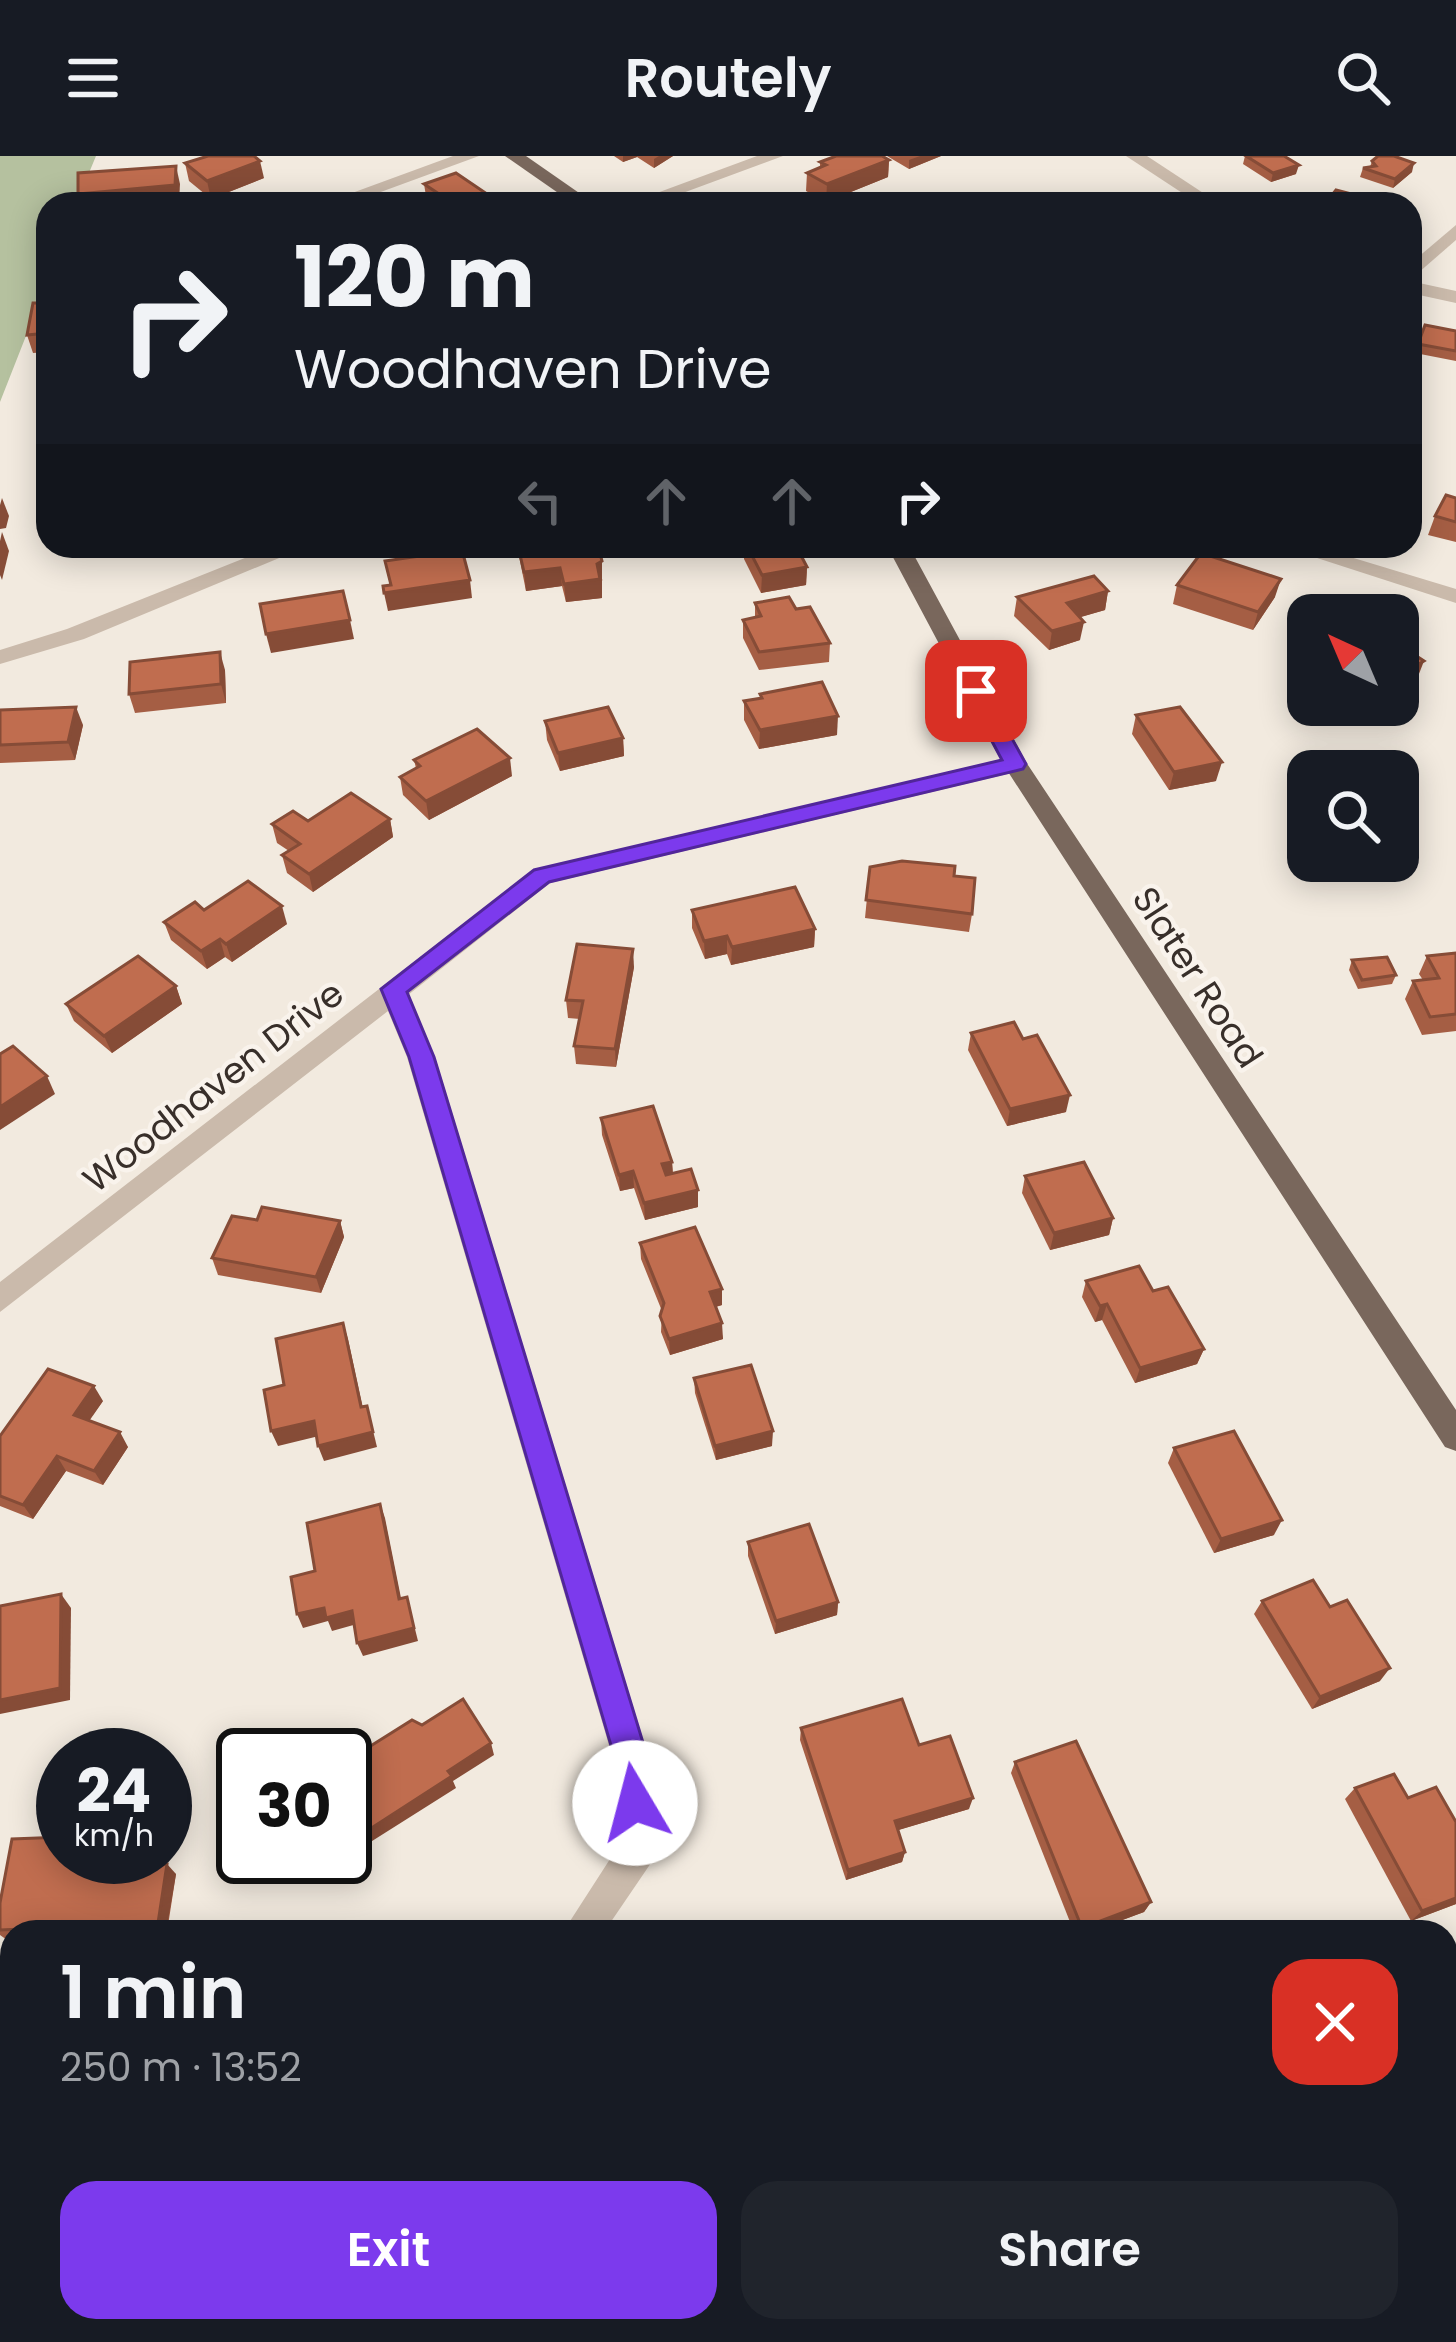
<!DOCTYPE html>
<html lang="en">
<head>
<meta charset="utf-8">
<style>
	:root { --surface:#171b24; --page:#20242c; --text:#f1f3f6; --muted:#9ea1a6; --accent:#7c3aed }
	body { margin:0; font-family:Poppins,sans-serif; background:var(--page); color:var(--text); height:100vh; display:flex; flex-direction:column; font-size:45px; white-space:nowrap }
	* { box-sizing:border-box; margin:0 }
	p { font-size:39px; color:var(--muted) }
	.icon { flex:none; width:66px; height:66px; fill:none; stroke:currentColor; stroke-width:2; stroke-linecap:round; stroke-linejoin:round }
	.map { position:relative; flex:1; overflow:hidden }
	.drawer { position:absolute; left:0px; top:1764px; width:1458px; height:423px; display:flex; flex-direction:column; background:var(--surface); border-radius:36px 36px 0 0; box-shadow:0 6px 30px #0003 }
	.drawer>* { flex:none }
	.hud { position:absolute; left:36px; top:36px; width:1386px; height:366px; border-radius:36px; box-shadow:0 6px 30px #0003; background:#171b24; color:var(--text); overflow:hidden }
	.needle { width:78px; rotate:316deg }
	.tools { position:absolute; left:1287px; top:438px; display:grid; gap:24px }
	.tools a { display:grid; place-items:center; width:132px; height:132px; border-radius:24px; background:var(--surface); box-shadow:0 6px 30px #0003; font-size:60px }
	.speed { position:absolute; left:36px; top:1572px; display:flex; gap:24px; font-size:60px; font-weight:700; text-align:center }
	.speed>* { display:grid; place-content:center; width:156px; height:156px; border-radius:50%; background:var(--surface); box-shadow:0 6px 30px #0003; line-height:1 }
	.speed small { font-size:30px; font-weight:400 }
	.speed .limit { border:6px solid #111; border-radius:18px; background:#fff; color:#111 }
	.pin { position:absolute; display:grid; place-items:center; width:102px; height:102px; color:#fff; margin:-51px; border-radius:24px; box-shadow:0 6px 18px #0006 }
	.me { position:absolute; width:132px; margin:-66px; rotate:352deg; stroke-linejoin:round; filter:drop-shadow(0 0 9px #0008) }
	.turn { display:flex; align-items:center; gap:42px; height:252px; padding:0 60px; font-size:54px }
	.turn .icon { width:156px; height:156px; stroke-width:2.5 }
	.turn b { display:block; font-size:84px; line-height:102px }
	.lanes { display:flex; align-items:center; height:114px; padding:0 60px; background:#0003; justify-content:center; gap:60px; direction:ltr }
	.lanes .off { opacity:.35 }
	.round { display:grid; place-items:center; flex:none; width:126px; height:126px; border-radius:36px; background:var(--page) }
	.head { display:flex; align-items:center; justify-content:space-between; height:204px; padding:0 60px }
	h1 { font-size:72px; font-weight:600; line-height:90px }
	.button { display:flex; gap:24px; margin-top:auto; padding:24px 60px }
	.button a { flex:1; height:138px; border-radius:36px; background:var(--accent); color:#fff; font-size:48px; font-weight:600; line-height:138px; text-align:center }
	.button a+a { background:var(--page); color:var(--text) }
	header { display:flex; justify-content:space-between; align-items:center; height:156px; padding:0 60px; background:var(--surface); font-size:54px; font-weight:600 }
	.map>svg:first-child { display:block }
</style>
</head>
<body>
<header><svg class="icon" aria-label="menu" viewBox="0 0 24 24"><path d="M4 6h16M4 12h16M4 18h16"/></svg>Routely<svg class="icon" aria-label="search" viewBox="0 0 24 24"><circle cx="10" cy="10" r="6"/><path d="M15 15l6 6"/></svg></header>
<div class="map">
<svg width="1456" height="2186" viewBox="0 0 1456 2186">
	<rect width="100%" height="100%" fill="#f2eadf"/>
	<g fill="#b5c19f">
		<path d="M0,0H96L76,48H48V124L0,246Z"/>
		<path d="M1446,2103L1456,2120V2186H986L1004,2175H1446Z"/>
	</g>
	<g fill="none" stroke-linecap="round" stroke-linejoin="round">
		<g fill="#cabaab" fill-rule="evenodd">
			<path d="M453,0H479L348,48H322Z"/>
			<path d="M757,0H783L653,48H627Z"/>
			<path d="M1126,0H1147L1220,48H1199Z"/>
			<path d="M1456,69V84L1410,124V108Z"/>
			<path d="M1410,125L1456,135V147L1410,137Z"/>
			<path d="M275,390H308L84,483L0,508V494L67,473Z"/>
			<path d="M1280,390H1314L1456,433V447Z"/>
			<path d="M1015,600L1024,602V614L550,727L408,839L435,901L649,1603L658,1691L653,1704L604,1776H563L621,1686L613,1603L407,901L388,855L0,1156V1126L533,714Z"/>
			<path d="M12,1998V2038L0,2043V2003Z"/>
		</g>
		<g fill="#79675c" fill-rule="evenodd">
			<path d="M505,0H526L595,48H574Z"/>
			<path d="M887,390H909L1026,606L1456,1254V1295L1445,1291L1003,608Z"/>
		</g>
	</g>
	<g fill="#a55e44">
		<path d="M614,0H673L654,12L637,1L623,6Z"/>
		<path d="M887,0H941L909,13Z"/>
		<path d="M1245,0L1296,18L1271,26L1243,8Z"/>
		<path d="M889,4L888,21L826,46L806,35L807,17L820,12V6Z"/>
		<path d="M1372,5L1412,16L1393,32L1360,21L1363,12L1370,11Z"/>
		<path d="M185,7L264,22L211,43L189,25Z"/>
		<path d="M424,28L490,40L491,48H421L427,46Z"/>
		<path d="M48,147V196L33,197L27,179Z"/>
		<path d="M1425,169L1456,175V205L1415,197Z"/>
		<path d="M1456,342V386L1428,379L1435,360Z"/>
		<path d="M517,390L603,424L600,425L602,442L566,446L562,430L526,435Z"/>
		<path d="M744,390H796L807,411L806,429L761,437L744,403Z"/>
		<path d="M1177,429L1275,441L1253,474L1173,448Z"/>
		<path d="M1108,435L1105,454L1080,461V484L1049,494L1014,460L1017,441Z"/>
		<path d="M755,447L796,453L830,487L829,506L759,514L743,482V464L755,461Z"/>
		<path d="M225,514L226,547L135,557L129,538Z"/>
		<path d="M760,538L837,579L759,593L744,564V545L760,543Z"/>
		<path d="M0,554L83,569L75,604L0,607Z"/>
		<path d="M1136,559L1216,625L1169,634L1132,578Z"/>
		<path d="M545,565L623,582L624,600L560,615L547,584Z"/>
		<path d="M414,604L512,620L429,664L403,639L400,621L416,612Z"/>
		<path d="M390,663L393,681L313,736L287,717L282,699L289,695L277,687L272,668Z"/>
		<path d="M870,711L954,720L972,758L969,776L865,762Z"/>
		<path d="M204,754L287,768L232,806L225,801L207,813L171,784L164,766Z"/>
		<path d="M692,754L815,773L814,791L731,809L727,798L705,803L692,772Z"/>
		<path d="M1456,797V875L1422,879L1405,843L1413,825L1423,824L1419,818L1427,800Z"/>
		<path d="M1352,804L1396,819L1392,828L1358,833L1349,814Z"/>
		<path d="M634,811L616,911L576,908L574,890L580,863L568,862L566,844Z"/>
		<path d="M176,830L182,848L112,897L74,865L66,848Z"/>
		<path d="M971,877L1066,956L1007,970L968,894Z"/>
		<path d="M601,962L672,1006L673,1018L698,1051L645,1064L634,1032L620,1035L602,979Z"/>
		<path d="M1025,1020L1113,1062L1109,1079L1050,1094L1022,1037Z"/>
		<path d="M257,1064L340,1065L344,1081L321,1137L218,1119L212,1102Z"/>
		<path d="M640,1087L722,1133V1149L716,1151L723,1183L670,1199L661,1176L662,1155L641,1103Z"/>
		<path d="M1086,1125L1153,1135L1204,1193L1197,1208L1135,1227L1102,1164L1095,1166L1082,1141Z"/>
		<path d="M694,1222L772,1290L716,1304L695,1237Z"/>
		<path d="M103,1245L89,1264L128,1291L103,1329L66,1315L33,1363L0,1350V1280Z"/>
		<path d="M1174,1292L1274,1379L1214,1397L1168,1307Z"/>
		<path d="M748,1386L838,1446L837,1459L775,1478L748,1400Z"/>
		<path d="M1262,1445L1380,1525L1312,1553L1254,1458Z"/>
		<path d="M801,1572L919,1589L969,1653L898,1674L905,1696L902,1706L846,1724L800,1584Z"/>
		<path d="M1015,1606L1151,1746L1144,1756L1090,1776H1074L1011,1617Z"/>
		<path d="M1355,1632L1408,1642L1456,1666V1748L1411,1765L1345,1643Z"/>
		<path d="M139,1701L138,1709L176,1718L167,1776H12V1784H7L0,1779V1747Z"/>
	</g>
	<g fill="#864c37">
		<path d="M623,0H637V1L623,6Z"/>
		<path d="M659,0H673L654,12V3Z"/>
		<path d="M920,0H941L909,13V4Z"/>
		<path d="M889,4L888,21L826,46L827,28Z"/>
		<path d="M260,5L264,22L211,43L207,25Z"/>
		<path d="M1414,7L1412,16L1393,32L1395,23Z"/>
		<path d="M1299,9L1296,18L1271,26L1273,17Z"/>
		<path d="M176,10L180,28L179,46L81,48L78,38Z"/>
		<path d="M490,40L491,48H467Z"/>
		<path d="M2,342L9,360L6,372L0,373V349Z"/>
		<path d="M48,366V385L42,367Z"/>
		<path d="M2,376L9,395L2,424L0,419V385Z"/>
		<path d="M1006,390H1033L1006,396Z"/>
		<path d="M602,405V442L566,446L564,428Z"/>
		<path d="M807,411L806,429L761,437L762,419Z"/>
		<path d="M560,412L562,430L526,435L524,416Z"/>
		<path d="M1281,423L1275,441L1253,474L1258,456Z"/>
		<path d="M470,424L472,442L388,455L384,437Z"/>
		<path d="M1108,435L1105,454L1064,466L1067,447Z"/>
		<path d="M350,464L354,483L271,497L266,478Z"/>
		<path d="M1084,466L1080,484L1049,494L1052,475Z"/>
		<path d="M220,496L225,514L226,547L221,528Z"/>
		<path d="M1424,505L1417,523L1398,534V520Z"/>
		<path d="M76,551L83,569L75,604L68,586Z"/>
		<path d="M838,560L837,579L759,593L760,574Z"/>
		<path d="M623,582L624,600L560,615L558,597Z"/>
		<path d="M510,602L512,620L429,664L426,645Z"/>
		<path d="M1222,606L1216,625L1169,634L1174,616Z"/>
		<path d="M390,663L393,681L313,736L309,718Z"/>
		<path d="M282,750L287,768L232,806L226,788Z"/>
		<path d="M815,773L814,791L731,809L732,791Z"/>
		<path d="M727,780V798L705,803L704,785Z"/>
		<path d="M220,783L225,801L207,813L201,795Z"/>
		<path d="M633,793L634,811L616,911L615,893Z"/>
		<path d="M176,830L182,848L112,897L104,880Z"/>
		<path d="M47,920L55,938L0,974V951Z"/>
		<path d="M1070,939L1066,956L1007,970L1010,953Z"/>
		<path d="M672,1006L673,1023L663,1025L662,1008Z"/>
		<path d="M633,1015L634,1032L620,1035L619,1019Z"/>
		<path d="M698,1034V1051L645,1064L644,1047Z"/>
		<path d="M1113,1062L1109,1079L1050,1094L1054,1077Z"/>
		<path d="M340,1065L344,1081L321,1137L316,1121Z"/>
		<path d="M722,1133V1149L710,1152V1136Z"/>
		<path d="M1107,1148L1102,1164L1095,1166L1100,1150Z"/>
		<path d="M343,1167L348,1183L366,1266L361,1251Z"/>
		<path d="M722,1167L723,1183L670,1199L669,1183Z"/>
		<path d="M1204,1193L1197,1208L1135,1227L1140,1212Z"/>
		<path d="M94,1230L103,1245L83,1274L74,1259Z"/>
		<path d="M367,1250L377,1291L324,1305L318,1290Z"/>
		<path d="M314,1265L319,1280L278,1290L271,1275Z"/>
		<path d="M773,1275L772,1290L716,1304L715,1290Z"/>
		<path d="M120,1276L128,1291L103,1329L94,1315Z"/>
		<path d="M57,1300L66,1315L33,1363L23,1349Z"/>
		<path d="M380,1348L385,1362L404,1457L399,1443Z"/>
		<path d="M1282,1364L1274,1379L1214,1397L1221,1383Z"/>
		<path d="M61,1438L71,1452L70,1544L0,1558V1544Z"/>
		<path d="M407,1441L418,1485L363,1500L357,1487Z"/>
		<path d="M838,1446L837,1459L775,1478L776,1465Z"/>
		<path d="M324,1452L352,1455L357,1468L332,1475L328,1465L303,1472L297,1458Z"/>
		<path d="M1390,1512L1380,1525L1312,1553L1320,1541Z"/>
		<path d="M491,1587L494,1599L453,1625L456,1632L361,1692L356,1682L448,1615Z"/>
		<path d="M973,1642L969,1653L892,1676L895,1665Z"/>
		<path d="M905,1696L902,1706L846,1724L848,1714Z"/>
		<path d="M128,1701H139L137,1719L127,1709Z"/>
		<path d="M167,1708L176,1718L166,1776L158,1767Z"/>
		<path d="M1456,1742V1748L1411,1765L1422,1755Z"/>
		<path d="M1151,1746L1144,1756L1090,1776H1079L1082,1772Z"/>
		<path d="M373,2175H378L381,2186H376Z"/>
	</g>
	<g fill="#c06d4f" stroke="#864c37" stroke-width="3">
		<path d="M208,0H254L260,5L207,25L185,7Z"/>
		<path d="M836,0H882L889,4L827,28L807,17L826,9L820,6Z"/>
		<path d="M1246,0H1284L1299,9L1273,17Z"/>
		<path d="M1378,0H1394L1414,7L1395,23L1363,12L1376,10L1372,5Z"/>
		<path d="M176,10L175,29L78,38V17Z"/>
		<path d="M456,17L490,40L467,48H421L442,40L424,28Z"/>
		<path d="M1336,34L1371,43L1367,48H1325Z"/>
		<path d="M1120,39L1134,48H1091Z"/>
		<path d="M748,40L760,48H728Z"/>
		<path d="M33,147H48V177L27,179Z"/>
		<path d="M1425,169L1456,175V195L1418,188Z"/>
		<path d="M48,338V366L42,367L43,340Z"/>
		<path d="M1446,339L1456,342V366L1435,360Z"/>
		<path d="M518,390H598L602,405L597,408L600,423L564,428L560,412L524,416Z"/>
		<path d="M747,390H796L807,411L762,419Z"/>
		<path d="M462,394L470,424L384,437L383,430L391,429L385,405Z"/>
		<path d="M1201,397L1281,423L1258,456L1177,429Z"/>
		<path d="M1094,420L1108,435L1067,447L1084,466L1052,475L1017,441Z"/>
		<path d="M343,435L350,464L266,478L260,448Z"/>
		<path d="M789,441L796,453L810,451L830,487L759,496L743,464L761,460L755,447Z"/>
		<path d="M1398,488L1424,505L1398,520Z"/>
		<path d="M220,496L221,528L129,538L130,506Z"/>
		<path d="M822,526L838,560L760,574L744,545L762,542L760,538Z"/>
		<path d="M76,551L68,586L0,589V554Z"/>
		<path d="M608,551L623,582L558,597L545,565Z"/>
		<path d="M1180,551L1222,606L1174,616L1136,559Z"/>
		<path d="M477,573L510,602L426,645L400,621L420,610L414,604Z"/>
		<path d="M351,637L390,663L309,718L282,699L300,688L272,668L293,655L308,665Z"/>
		<path d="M902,705L955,710L954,720L975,722L972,758L866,744L870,711Z"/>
		<path d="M248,725L282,750L226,788L220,783L201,795L164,766L195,746L204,754Z"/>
		<path d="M795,731L815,773L732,791L727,780L704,785L692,754Z"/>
		<path d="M577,788L633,793L615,893L574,890L583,845L566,844Z"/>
		<path d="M1456,797V858L1430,861L1413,825L1439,822L1427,800Z"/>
		<path d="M138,800L176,830L104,880L66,848Z"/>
		<path d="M1387,801L1396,819L1362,824L1352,804Z"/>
		<path d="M1014,866L1023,883L1037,879L1070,939L1010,953L971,877Z"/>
		<path d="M13,890L47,920L0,951V898Z"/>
		<path d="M653,950L672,1006L662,1008L666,1019L691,1013L698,1034L644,1047L633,1015L619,1019L601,962Z"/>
		<path d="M1084,1006L1113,1062L1054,1077L1025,1020Z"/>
		<path d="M262,1051L340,1065L316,1121L212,1102L232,1060L257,1064Z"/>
		<path d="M695,1071L722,1133L710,1136L722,1167L669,1183L660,1160L664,1147L640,1087Z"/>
		<path d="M1139,1110L1153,1135L1168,1131L1204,1193L1140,1212L1107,1148L1100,1150L1086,1125Z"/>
		<path d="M343,1167L361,1251L367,1250L373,1276L318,1290L314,1265L271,1275L264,1234L284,1229L276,1183Z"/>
		<path d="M751,1209L773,1275L715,1290L694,1222Z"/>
		<path d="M48,1213L94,1230L74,1259L120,1276L94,1315L57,1300L23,1349L0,1340V1280Z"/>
		<path d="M1234,1275L1282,1364L1221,1383L1174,1292Z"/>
		<path d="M380,1348L399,1443L407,1441L414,1472L357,1487L352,1455L326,1462L324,1452L297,1458L291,1421L315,1415L307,1367Z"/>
		<path d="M809,1368L838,1446L776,1465L748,1386Z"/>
		<path d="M1313,1424L1330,1451L1347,1444L1390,1512L1320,1541L1262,1445Z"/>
		<path d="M61,1438L60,1532L0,1544V1450Z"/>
		<path d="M463,1543L491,1587L448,1615L452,1620L356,1682L345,1663V1606L412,1564L422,1569Z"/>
		<path d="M902,1543L919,1589L950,1580L973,1642L895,1665L905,1696L848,1714L801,1572Z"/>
		<path d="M1076,1585L1151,1746L1082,1772L1015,1606Z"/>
		<path d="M1394,1618L1408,1642L1436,1631L1456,1666V1742L1422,1755L1355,1632Z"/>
		<path d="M63,1681V1701H128L127,1709L167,1708L158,1767L0,1774V1747L12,1683Z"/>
		<path d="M267,2175H373L376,2186H270Z"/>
		<path d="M423,2175H485L487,2181L476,2186H426Z"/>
	</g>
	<path fill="#7c3aed" stroke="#51269a" stroke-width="3" d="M968,530H983L1026,608L1023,613L549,726L407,836L434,901L648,1603L652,1647L647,1658L635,1663L624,1658L615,1603L409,901L381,833L534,714L1002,604L965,535Z"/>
	<g text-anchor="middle" stroke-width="9" stroke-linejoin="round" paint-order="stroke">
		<g font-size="36" fill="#382f2a" stroke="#f9f3ec">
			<text transform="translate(1198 821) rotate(57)" y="13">Slater Road</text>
			<text transform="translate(213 930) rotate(-38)" y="13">Woodhaven Drive</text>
		</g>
	</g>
</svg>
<div class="tools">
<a><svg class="needle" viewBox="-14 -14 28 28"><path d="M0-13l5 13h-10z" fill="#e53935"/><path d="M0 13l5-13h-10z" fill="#9ea1a6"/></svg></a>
<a><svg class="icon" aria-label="search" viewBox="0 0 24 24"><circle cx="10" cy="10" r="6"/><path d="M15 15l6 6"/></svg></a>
</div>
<div class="speed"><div>24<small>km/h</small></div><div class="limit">30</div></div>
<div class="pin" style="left:976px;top:535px;background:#d93025"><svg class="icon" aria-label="arrive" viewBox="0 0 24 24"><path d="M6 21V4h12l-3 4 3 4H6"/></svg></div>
<svg class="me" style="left:635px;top:1647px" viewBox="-20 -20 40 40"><circle r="19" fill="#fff"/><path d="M0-13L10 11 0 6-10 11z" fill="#7c3aed"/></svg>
<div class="hud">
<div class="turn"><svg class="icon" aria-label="right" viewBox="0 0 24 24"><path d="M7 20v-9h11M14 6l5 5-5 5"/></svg><div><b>120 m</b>Woodhaven Drive</div></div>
<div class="lanes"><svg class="icon off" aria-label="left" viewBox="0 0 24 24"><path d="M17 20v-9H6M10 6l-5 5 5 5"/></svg><svg class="icon off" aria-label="ahead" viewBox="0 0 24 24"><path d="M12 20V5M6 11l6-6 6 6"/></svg><svg class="icon off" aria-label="ahead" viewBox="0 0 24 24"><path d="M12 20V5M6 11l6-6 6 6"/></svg><svg class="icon" aria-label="right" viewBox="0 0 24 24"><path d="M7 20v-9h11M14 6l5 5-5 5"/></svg></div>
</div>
<section class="drawer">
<div class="head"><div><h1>1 min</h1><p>250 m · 13:52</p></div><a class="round" style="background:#d93025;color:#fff"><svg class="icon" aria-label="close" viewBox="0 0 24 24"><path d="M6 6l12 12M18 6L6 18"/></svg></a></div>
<div class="button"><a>Exit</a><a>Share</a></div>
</section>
</div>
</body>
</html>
